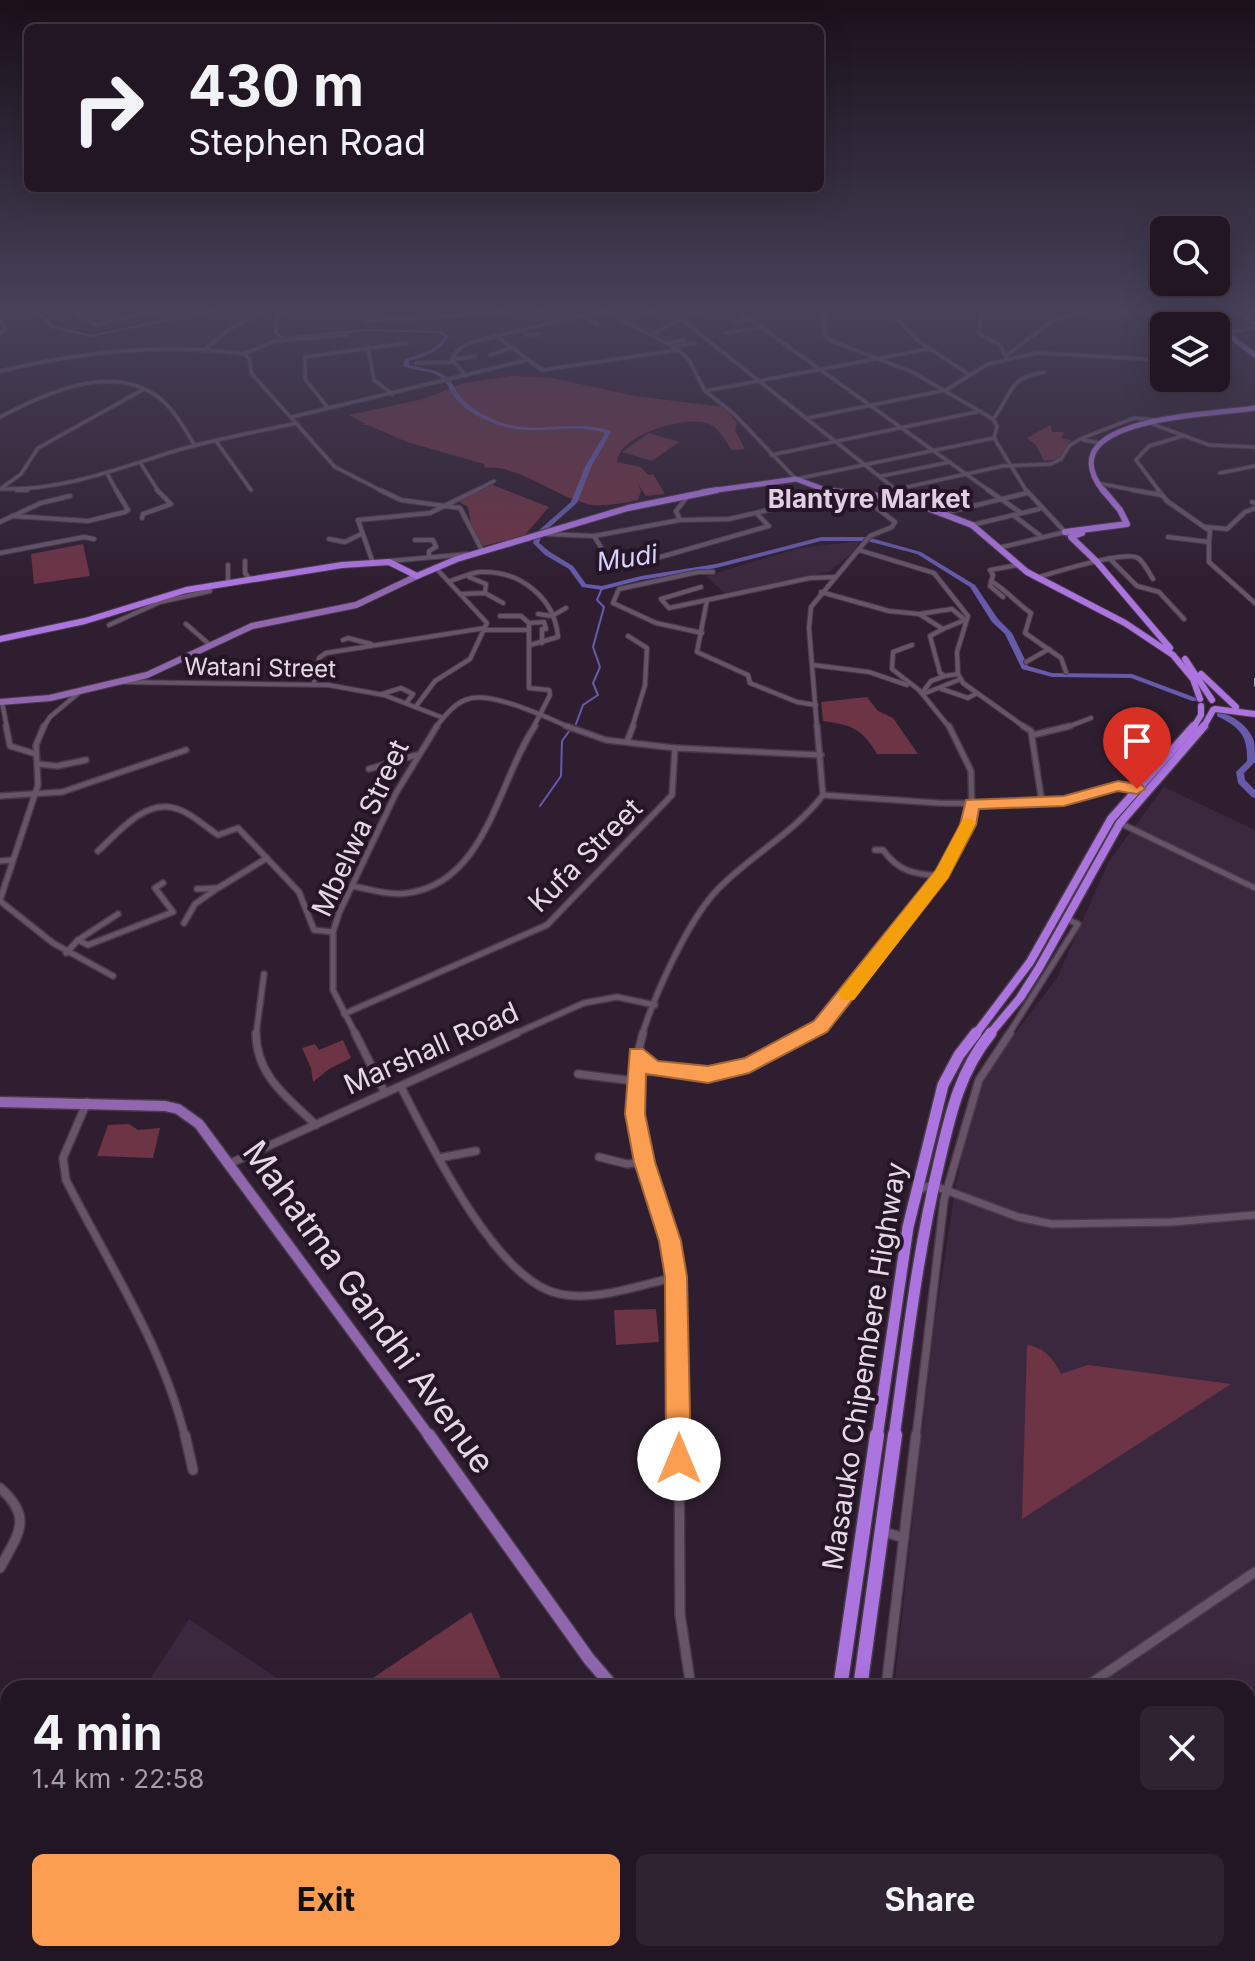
<!DOCTYPE html>
<html lang="en">
<head>
<meta charset="utf-8">
<style>
	:root { --surface:#231624; --page:#2f2331; --text:#f1f3f6; --muted:#a39fa6; --line:#403541; --accent:#fb9e52 }
	body { margin:0; font-family:Inter,sans-serif; background:var(--page); color:var(--text); height:100vh; display:flex; flex-direction:column; font-size:30px; white-space:nowrap }
	* { box-sizing:border-box; margin:0 }
	p { font-size:26px; color:var(--muted) }
	.icon { flex:none; width:44px; height:44px; fill:none; stroke:currentColor; stroke-width:2; stroke-linecap:round; stroke-linejoin:round }
	.map { position:relative; flex:1; overflow:hidden }
	.sheet { position:absolute; left:0px; top:1680px; width:1256px; height:282px; display:flex; flex-direction:column; background:var(--surface); border-radius:24px 24px 0 0; box-shadow:0 8px 32px #0002,0 0 0 2px var(--line) }
	.sheet>* { flex:none }
	.top-card { position:absolute; left:24px; top:24px; width:800px; height:168px; border-radius:12px; box-shadow:0 8px 32px #0002,0 0 0 2px var(--line); background:#231624; color:var(--text); overflow:hidden }
	.buttons { position:absolute; left:1150px; top:216px; display:grid; gap:16px }
	.buttons a { display:grid; place-items:center; width:80px; height:80px; border-radius:12px; background:var(--surface); box-shadow:0 8px 32px #0002,0 0 0 2px var(--line); font-size:40px }
	.pin { position:absolute; display:grid; place-items:center; width:68px; height:68px; color:#fff; margin:-82px -34px; border-radius:50% 50% 50% 0; rotate:-45deg; box-shadow:0 0 8px #0007 }
	.pin .icon { rotate:45deg }
	.me { position:absolute; width:88px; margin:-44px; rotate:0deg; stroke-linejoin:round; filter:drop-shadow(0 0 6px #0008) }
	.turn { display:flex; align-items:center; gap:28px; height:168px; padding:0 32px; font-size:36px }
	.turn .icon { width:104px; height:104px; stroke-width:2.5 }
	.turn b { display:block; font-size:56px; line-height:68px }
	.round { display:grid; place-items:center; flex:none; width:84px; height:84px; border-radius:12px; background:var(--page) }
	.summary { display:flex; align-items:center; justify-content:space-between; height:136px; padding:0 32px }
	h1 { font-size:48px; font-weight:700; line-height:60px }
	.button { display:flex; gap:16px; margin-top:auto; padding:16px 32px }
	.button a { flex:1; height:92px; border-radius:12px; background:var(--accent); color:#111; font-size:32px; font-weight:700; line-height:92px; text-align:center }
	.button a+a { background:var(--page); color:var(--text) }
	.map>svg:first-child { display:block }
</style>
</head>
<body>
<div class="map">
<svg width="1255" height="1961" viewBox="0 0 1255 1961">
	<rect width="100%" height="100%" fill="#2f1e30"/>
	<g fill="#3c283e">
		<path d="M860,541L852,553L829,572L725,593L706,576L800,548Z"/>
		<path d="M1164,787L1255,830V1961H866L865,1954H1248V1688H894L934,1327L956,1184L975,1097L1004,1048L1057,978L1109,861Z"/>
		<path d="M189,1619L291,1688H144Z"/>
		<path d="M549,1954H708L711,1961H539Z"/>
	</g>
	<g fill="#6c3445">
		<path d="M511,376L552,378L635,396L723,407L737,423L735,430L745,449L732,450C726,442 718,426 707,423C683,416 619,435 617,462L641,467L648,475L653,474L665,494L646,496L638,484L641,491L638,500C625,503 607,506 593,505C560,500 517,463 485,468L484,464L407,442L368,425H361L366,424L349,415L424,399L464,383Z"/>
		<path d="M1050,425L1052,432H1064L1061,438L1071,440L1059,459L1044,461L1036,445L1027,438Z"/>
		<path d="M649,433L679,442L652,461L622,452Z"/>
		<path d="M490,484L549,507L524,536L483,546L473,535L468,507L459,502Z"/>
		<path d="M83,544L90,576L34,584L31,554Z"/>
		<path d="M867,697L878,711L893,718L918,754H877C862,728 851,725 823,721L821,702Z"/>
		<path d="M343,1040L351,1058L329,1069L313,1082L311,1068L302,1048L315,1044L319,1050Z"/>
		<path d="M129,1124L138,1130L160,1128L153,1158L97,1156L108,1125Z"/>
		<path d="M656,1309L659,1342L616,1345L614,1310Z"/>
		<path d="M1027,1345C1044,1347 1054,1359 1061,1374L1088,1365L1231,1384L1022,1519Z"/>
		<path d="M471,1612L505,1688H358Z"/>
	</g>
	<g fill="none" stroke-linecap="round" stroke-linejoin="round">
		<g stroke="#665baa" stroke-width="2">
			<path d="M576,724L583,705L598,695L593,683L600,667L593,647L604,607L597,600L602,588"/>
			<path d="M540,806L561,776L562,741L570,730"/>
		</g>
		<g fill="#665baa" fill-rule="evenodd">
			<path d="M33,310H38L55,326L91,335L212,310H220L91,337L51,328Z"/>
			<path d="M282,310H287L279,316L278,333L284,337L365,329L441,331L449,336C440,352 426,356 409,361V365C420,368 434,369 444,375C452,380 454,388 459,395C470,409 489,419 506,424C540,434 576,419 610,431L611,432L591,467L577,503L542,534L539,543L550,552L573,566L586,584L602,586L641,576L716,564L821,537H867L921,552L975,585L998,619L1012,633L1028,666L1052,673L1132,674L1199,699L1198,701H1192L1131,678L1052,677L1022,669L1005,634L992,622L970,587L917,554L867,541H821L716,568L641,580L602,590L582,587L569,569L545,555L533,543L537,532L571,502L585,467L605,433C573,422 539,436 506,427C487,422 466,412 454,396C449,389 447,381 439,376C428,370 414,371 403,366L405,359C421,354 435,351 444,337L438,333L365,331L283,340L274,334L275,315Z"/>
			<path d="M1217,712C1232,714 1249,726 1254,741C1255,748 1255,755 1255,762L1244,773L1245,780L1255,790V798L1252,797L1238,783L1236,772L1247,761C1248,735 1239,727 1217,716Z"/>
		</g>
		<defs>
			<g id="minor-far4">
				<path d="M537,310H544"/>
				<path d="M603,310L679,350L689,360L705,391L734,414L796,479L994,438"/>
				<path d="M737,310L991,492"/>
				<path d="M823,310L825,336L832,341L912,372L993,419L997,426L994,438L1027,492"/>
				<path d="M888,310L918,341L968,374"/>
				<path d="M982,310L979,334L1000,345L1006,358"/>
				<path d="M1232,310L1255,324"/>
				<path d="M1139,311L1142,310"/>
				<path d="M77,314L96,325L158,310"/>
				<path d="M77,314L93,310"/>
				<path d="M582,315L597,325"/>
				<path d="M0,319L6,329L0,333"/>
				<path d="M681,319L899,492"/>
				<path d="M364,321C413,317 461,318 510,310"/>
				<path d="M626,321L653,310"/>
				<path d="M736,322L749,318"/>
				<path d="M519,330L527,335L539,334"/>
				<path d="M726,333L763,327"/>
				<path d="M1226,333L1255,328"/>
				<path d="M652,334L699,310"/>
				<path d="M495,335L542,370L678,350"/>
				<path d="M668,343L684,340"/>
				<path d="M675,346L695,343"/>
				<path d="M368,348L374,380L392,394"/>
				<path d="M203,351L227,331L264,310"/>
				<path d="M244,354L275,341L347,335"/>
				<path d="M490,355L511,348"/>
				<path d="M1006,356L1052,321L1089,310"/>
				<path d="M452,360L475,356"/>
				<path d="M416,363L454,362"/>
				<path d="M0,371C80,352 163,342 244,354L249,358L252,374L335,467L384,492"/>
				<path d="M466,376L452,359L458,350L469,343L603,310"/>
				<path d="M705,391L929,349"/>
				<path d="M328,408L305,379V357L407,343L395,344"/>
				<path d="M0,417C45,394 110,362 158,397C174,409 185,429 195,446"/>
				<path d="M292,417L527,360"/>
				<path d="M808,418L946,390L988,364L1037,353L1164,360"/>
				<path d="M993,419C1014,393 1005,379 1044,372"/>
				<path d="M1147,422L1209,445L1255,447"/>
				<path d="M1083,440L1101,443"/>
				<path d="M216,441L251,490"/>
				<path d="M771,455L981,411"/>
				<path d="M141,464L159,492"/>
				<path d="M1220,473L1255,466"/>
				<path d="M108,475L117,492"/>
				<path d="M882,476L950,462"/>
				<path d="M1098,483L1143,492"/>
				<path d="M0,489C63,491 116,469 175,451C215,439 256,432 297,423"/>
				<path d="M0,489L21,474L38,448L144,389"/>
				<path d="M898,489L1003,466L1051,464L1061,459L1069,446L1080,439L1134,418L1158,420"/>
				<path d="M473,492L494,481"/>
				<path d="M1160,492L1136,460L1149,446L1183,436"/>
			</g>
			<g id="minor-far3">
				<path d="M17,490H27"/>
				<path d="M380,490L401,500L460,508L483,552"/>
				<path d="M898,490L901,498"/>
				<path d="M988,490L1021,513"/>
				<path d="M1026,490L1067,534"/>
				<path d="M1133,490L1161,495"/>
				<path d="M1158,490L1167,501L1210,531L1209,542"/>
				<path d="M1252,502L1255,503"/>
				<path d="M944,513L1027,493"/>
				<path d="M1013,515L1042,537"/>
				<path d="M12,516L88,521L125,512L128,510L116,490"/>
				<path d="M142,518L143,514L171,504L157,490"/>
				<path d="M680,520L676,511L688,496"/>
				<path d="M0,522L41,503L70,496"/>
				<path d="M972,525L1039,509"/>
				<path d="M1206,527L1227,529L1245,512L1255,508"/>
				<path d="M546,534L594,536L680,520L729,519L842,493"/>
				<path d="M594,536L615,570L769,526L757,514"/>
				<path d="M1168,537L1209,542V562L1255,603"/>
				<path d="M329,539L345,542L361,534"/>
				<path d="M415,540H433L436,547L429,551V557"/>
				<path d="M998,548L1065,532"/>
				<path d="M859,550L934,573L968,616L957,652L958,674"/>
				<path d="M0,553L84,537L94,539"/>
				<path d="M1109,558L1137,586L1159,592L1184,619"/>
				<path d="M245,561V573L250,579"/>
				<path d="M389,561L469,554"/>
				<path d="M373,563L358,520L430,513L477,490"/>
				<path d="M228,565V583"/>
				<path d="M469,577L486,584L485,593"/>
				<path d="M1036,578C1052,573 1126,550 1138,558C1144,562 1149,573 1153,579"/>
				<path d="M450,581C460,578 470,573 480,572C520,570 555,598 558,637L530,645"/>
				<path d="M991,581C1009,592 1016,603 1031,613L1025,633L1061,658L1066,672"/>
				<path d="M701,587L661,599L669,608L707,600"/>
				<path d="M821,592L889,611L919,614"/>
				<path d="M461,594L485,593L503,603"/>
				<path d="M1003,597L990,586L993,575L990,570L1018,565"/>
				<path d="M952,609L965,620L943,629L919,614Z"/>
				<path d="M538,614L552,616L566,608"/>
				<path d="M500,616H521L529,623"/>
				<path d="M186,624L211,646"/>
				<path d="M109,625L160,602L210,591L209,586"/>
				<path d="M943,629L930,636L940,673L945,676L958,674L963,683L1026,728"/>
				<path d="M484,630H529"/>
				<path d="M702,633L656,623L613,603L619,589L698,572H713"/>
				<path d="M628,636L647,648L645,685L632,728"/>
				<path d="M343,640L348,638L371,644"/>
				<path d="M912,645L893,652L892,669L919,690L950,728"/>
				<path d="M1026,662L1049,649"/>
				<path d="M813,665L869,672L907,685"/>
				<path d="M121,682L328,685L384,695L441,717"/>
				<path d="M314,683L319,658L326,653L485,628"/>
				<path d="M939,688L968,698L977,693"/>
				<path d="M922,693L931,681L945,676"/>
				<path d="M382,694L401,688L413,694L407,702"/>
				<path d="M923,694L961,679"/>
				<path d="M2,702L7,728"/>
				<path d="M417,705L435,681L470,659L487,623L435,567"/>
				<path d="M816,705L797,702L750,683L748,675L697,652L707,600L810,578L834,577"/>
				<path d="M43,728L50,717L81,691"/>
				<path d="M435,728C444,717 454,703 468,699C492,691 548,718 571,728"/>
				<path d="M533,728L550,695L549,690L529,688V623L544,622L546,629H542V643"/>
				<path d="M817,728L809,628L811,607L870,536L892,527L895,522L858,494"/>
				<path d="M1065,728L1091,718"/>
			</g>
			<g id="minor-far2">
				<path d="M6,726L10,746L36,754"/>
				<path d="M566,726L606,740L675,748"/>
				<path d="M817,726L823,795"/>
				<path d="M1023,726L1031,731L1042,803"/>
				<path d="M1033,735L1070,726"/>
				<path d="M627,742L633,726"/>
				<path d="M38,764L57,766L86,760"/>
				<path d="M369,769L416,755"/>
				<path d="M823,795L938,803L1024,804L1063,800L1118,787L1137,789"/>
				<path d="M0,796L62,792L186,750"/>
				<path d="M1120,823L1255,888"/>
				<path d="M875,850H883C899,872 914,874 940,876"/>
				<path d="M98,851C118,833 144,800 174,808C190,812 204,826 218,835L238,828L299,892L314,930L333,932"/>
				<path d="M0,861L13,860"/>
				<path d="M352,886C370,889 390,896 408,893C487,882 498,780 535,726"/>
				<path d="M197,889L218,888L267,858"/>
				<path d="M0,900L38,785L36,745L44,726"/>
				<path d="M0,901L53,943L113,976"/>
				<path d="M184,923L195,904L215,890"/>
				<path d="M78,940L88,945L173,912L155,888L163,883"/>
				<path d="M66,953L78,940L118,914"/>
				<path d="M344,1014L547,925L672,795L675,748L821,755"/>
				<path d="M256,1035L264,974"/>
				<path d="M356,1035L333,990V932L339,913L396,793L437,726"/>
				<path d="M512,1035L584,1003L617,997L655,1005"/>
				<path d="M642,1035C655,994 688,920 718,889C751,855 794,833 823,795"/>
				<path d="M808,1035L837,1009L942,874L972,813L971,771L949,726"/>
				<path d="M1008,1035L1078,924L1066,919"/>
			</g>
			<g id="minor-far1">
				<path d="M256,1033C256,1076 288,1098 316,1125"/>
				<path d="M355,1033L385,1093"/>
				<path d="M643,1033C617,1121 663,1194 676,1278C684,1330 679,1385 679,1437"/>
				<path d="M636,1055L654,1069"/>
				<path d="M578,1074L634,1081"/>
				<path d="M634,1074C656,1068 673,1074 695,1075C735,1076 778,1054 811,1033"/>
				<path d="M401,1087C429,1141 494,1277 556,1293C594,1303 639,1285 676,1277"/>
				<path d="M87,1102L63,1158L66,1180C108,1263 163,1346 185,1437"/>
				<path d="M599,1157L627,1164L645,1162"/>
				<path d="M439,1158L476,1151"/>
				<path d="M231,1163L517,1033"/>
				<path d="M918,1190L932,1185L1018,1217L1052,1224L1172,1222L1255,1215"/>
				<path d="M916,1437L944,1200L979,1080L1010,1033"/>
			</g>
			<g id="minor">
				<path d="M185,1435L193,1470"/>
				<path d="M679,1435L680,1614L691,1688"/>
				<path d="M0,1488C34,1518 18,1534 0,1568"/>
				<path d="M881,1531L904,1538"/>
				<path d="M886,1688L916,1435"/>
				<path d="M1084,1688L1255,1572"/>
				<path d="M0,1781L8,1786"/>
				<path d="M0,1806L8,1802"/>
				<path d="M237,1954L247,1961"/>
				<path d="M623,1954L625,1961"/>
				<path d="M166,1961L170,1954"/>
				<path d="M511,1961L522,1954"/>
			</g>
			<path id="major-far2" d="M0,702L50,698L147,675L252,626L356,605L417,576"/>
			<path id="major-far1" d="M0,1102L165,1106L178,1109L199,1124L430,1437"/>
			<path id="major" d="M429,1435L589,1659L614,1688"/>
			<g id="highway-far4">
				<path d="M1195,310L1255,355"/>
				<path d="M702,492L796,479L831,492"/>
				<path d="M1104,492C1043,416 1217,415 1255,408"/>
			</g>
			<g id="highway-far3">
				<path d="M821,490L901,498L972,525L1027,572L1125,623L1173,655L1193,679L1200,699"/>
				<path d="M1065,532L1127,524L1120,510L1103,490"/>
				<path d="M1082,533L1071,537L1096,561L1170,648"/>
				<path d="M0,639L85,621L186,590L342,565L389,562L417,576L457,559L628,508L717,490"/>
				<path d="M1185,659L1212,700"/>
				<path d="M1201,674L1236,707"/>
				<path d="M1215,709L1255,714"/>
				<path d="M1193,728L1201,715V706"/>
				<path d="M1203,728L1213,710"/>
			</g>
			<g id="highway-far2">
				<path d="M975,1035L1030,962L1111,819L1194,726"/>
				<path d="M989,1035L1020,998L1039,968L1120,823L1204,726"/>
			</g>
			<g id="highway-far1">
				<path d="M877,1437L908,1227L943,1085L959,1055L976,1033"/>
				<path d="M894,1437C907,1346 917,1254 939,1163C950,1116 959,1072 991,1033"/>
			</g>
			<g id="highway">
				<path d="M840,1688L877,1435"/>
				<path d="M860,1688L895,1435"/>
				<path d="M823,1954V1961"/>
				<path d="M847,1954L848,1961"/>
			</g>
		</defs>
		<use href="#minor-far4" stroke="#483a49" stroke-width="5"/>
		<use href="#minor-far3" stroke="#483a49" stroke-width="6"/>
		<use href="#minor-far2" stroke="#483a49" stroke-width="8"/>
		<use href="#minor-far1" stroke="#483a49" stroke-width="10"/>
		<use href="#minor" stroke="#483a49" stroke-width="12"/>
		<use href="#major-far2" stroke="#483a49" stroke-width="8"/>
		<use href="#major-far1" stroke="#483a49" stroke-width="13"/>
		<use href="#major" stroke="#483a49" stroke-width="15"/>
		<use href="#highway-far4" stroke="#483a49" stroke-width="7"/>
		<use href="#highway-far3" stroke="#483a49" stroke-width="8"/>
		<use href="#highway-far2" stroke="#483a49" stroke-width="11"/>
		<use href="#highway-far1" stroke="#483a49" stroke-width="14"/>
		<use href="#highway" stroke="#483a49" stroke-width="17"/>
		<use href="#minor-far4" stroke="#675468" stroke-width="3"/>
		<use href="#minor-far3" stroke="#675468" stroke-width="4"/>
		<use href="#minor-far2" stroke="#675468" stroke-width="5"/>
		<use href="#minor-far1" stroke="#675468" stroke-width="7"/>
		<use href="#minor" stroke="#675468" stroke-width="9"/>
		<use href="#major-far2" stroke="#9067af" stroke-width="6"/>
		<use href="#major-far1" stroke="#9067af" stroke-width="10"/>
		<use href="#major" stroke="#9067af" stroke-width="12"/>
		<use href="#highway-far4" stroke="#ab74df" stroke-width="5"/>
		<use href="#highway-far3" stroke="#ab74df" stroke-width="6"/>
		<use href="#highway-far2" stroke="#ab74df" stroke-width="8"/>
		<use href="#highway-far1" stroke="#ab74df" stroke-width="11"/>
		<use href="#highway" stroke="#ab74df" stroke-width="14"/>
		<path stroke="#a699a7" stroke-width="2" d="M1255,679V686"/>
	</g>
	<linearGradient id="sky" x2="0" y2="1"><stop stop-color="#1a101a"/><stop offset="0.53" stop-color="#474159"/><stop offset="1" stop-color="#474159" stop-opacity="0"/></linearGradient>
	<rect width="1255" height="584" fill="url(#sky)"/>
	<path fill="#fb9e52" stroke="#a36735" stroke-width="2" d="M1118,781L1142,785L1145,789L1137,794L1118,791L1064,806L979,809L976,825L948,878L827,1032L749,1073L708,1083L646,1074L645,1114L655,1162L681,1241L687,1277L691,1459L687,1468L679,1471L670,1468L666,1459L665,1277L659,1241L634,1162L625,1114L630,1049H643L658,1061L708,1066L745,1058L814,1021L936,870L960,825L966,800L1064,796Z"/>
	<path fill="#f59e0b" d="M969,818L976,823L948,878L854,1000H841L839,994L841,989L936,870L963,819Z"/>
	<g text-anchor="middle" stroke-width="8" stroke-linejoin="round" paint-order="stroke">
		<g font-size="24" fill="#e4d9e5" stroke="#251526">
			<text transform="translate(260 668) rotate(1)" y="8">Watani Street</text>
		</g>
		<g font-size="26" font-weight="bold" fill="#e3cde4" stroke="#251526">
			<text x="869" y="508">Blantyre Market</text>
		</g>
		<g font-size="26" font-style="italic" fill="#d5d2fe" stroke="#251526">
			<text transform="translate(627 558) rotate(-8)" y="9">Mudi</text>
		</g>
		<g font-size="28" fill="#e4d9e5" stroke="#251526">
			<text transform="translate(360 828) rotate(-65)" y="10">Mbelwa Street</text>
			<text transform="translate(585 855) rotate(-45)" y="10">Kufa Street</text>
			<text transform="translate(431 1048) rotate(-24)" y="10">Marshall Road</text>
			<text transform="translate(864 1366) rotate(-81)" y="10">Masauko Chipembere Highway</text>
		</g>
		<g font-size="34" fill="#e4d9e5" stroke="#251526">
			<text transform="translate(369 1307) rotate(54)" y="12">Mahatma Gandhi Avenue</text>
		</g>
	</g>
</svg>
<div class="buttons">
<a><svg class="icon" aria-label="search" viewBox="0 0 24 24"><circle cx="10" cy="10" r="6"/><path d="M15 15l6 6"/></svg></a>
<a><svg class="icon" aria-label="layers" viewBox="0 0 24 24"><path d="M12 4l9 5-9 5-9-5zM3 14l9 5 9-5"/></svg></a>
</div>
<div class="pin" style="left:1137px;top:789px;background:#d93025"><svg class="icon" aria-label="arrive" viewBox="0 0 24 24"><path d="M6 21V4h12l-3 4 3 4H6"/></svg></div>
<svg class="me" style="left:679px;top:1459px" viewBox="-20 -20 40 40"><circle r="19" fill="#fff"/><path d="M0-13L10 11 0 6-10 11z" fill="#fb9e52"/></svg>
<div class="top-card">
<div class="turn"><svg class="icon" aria-label="right" viewBox="0 0 24 24"><path d="M7 20v-9h11M14 6l5 5-5 5"/></svg><div><b>430 m</b>Stephen Road</div></div>
</div>
<section class="sheet">
<div class="summary"><div><h1>4 min</h1><p>1.4 km · 22:58</p></div><a class="round"><svg class="icon" aria-label="close" viewBox="0 0 24 24"><path d="M6 6l12 12M18 6L6 18"/></svg></a></div>
<div class="button"><a>Exit</a><a>Share</a></div>
</section>
</div>
</body>
</html>
